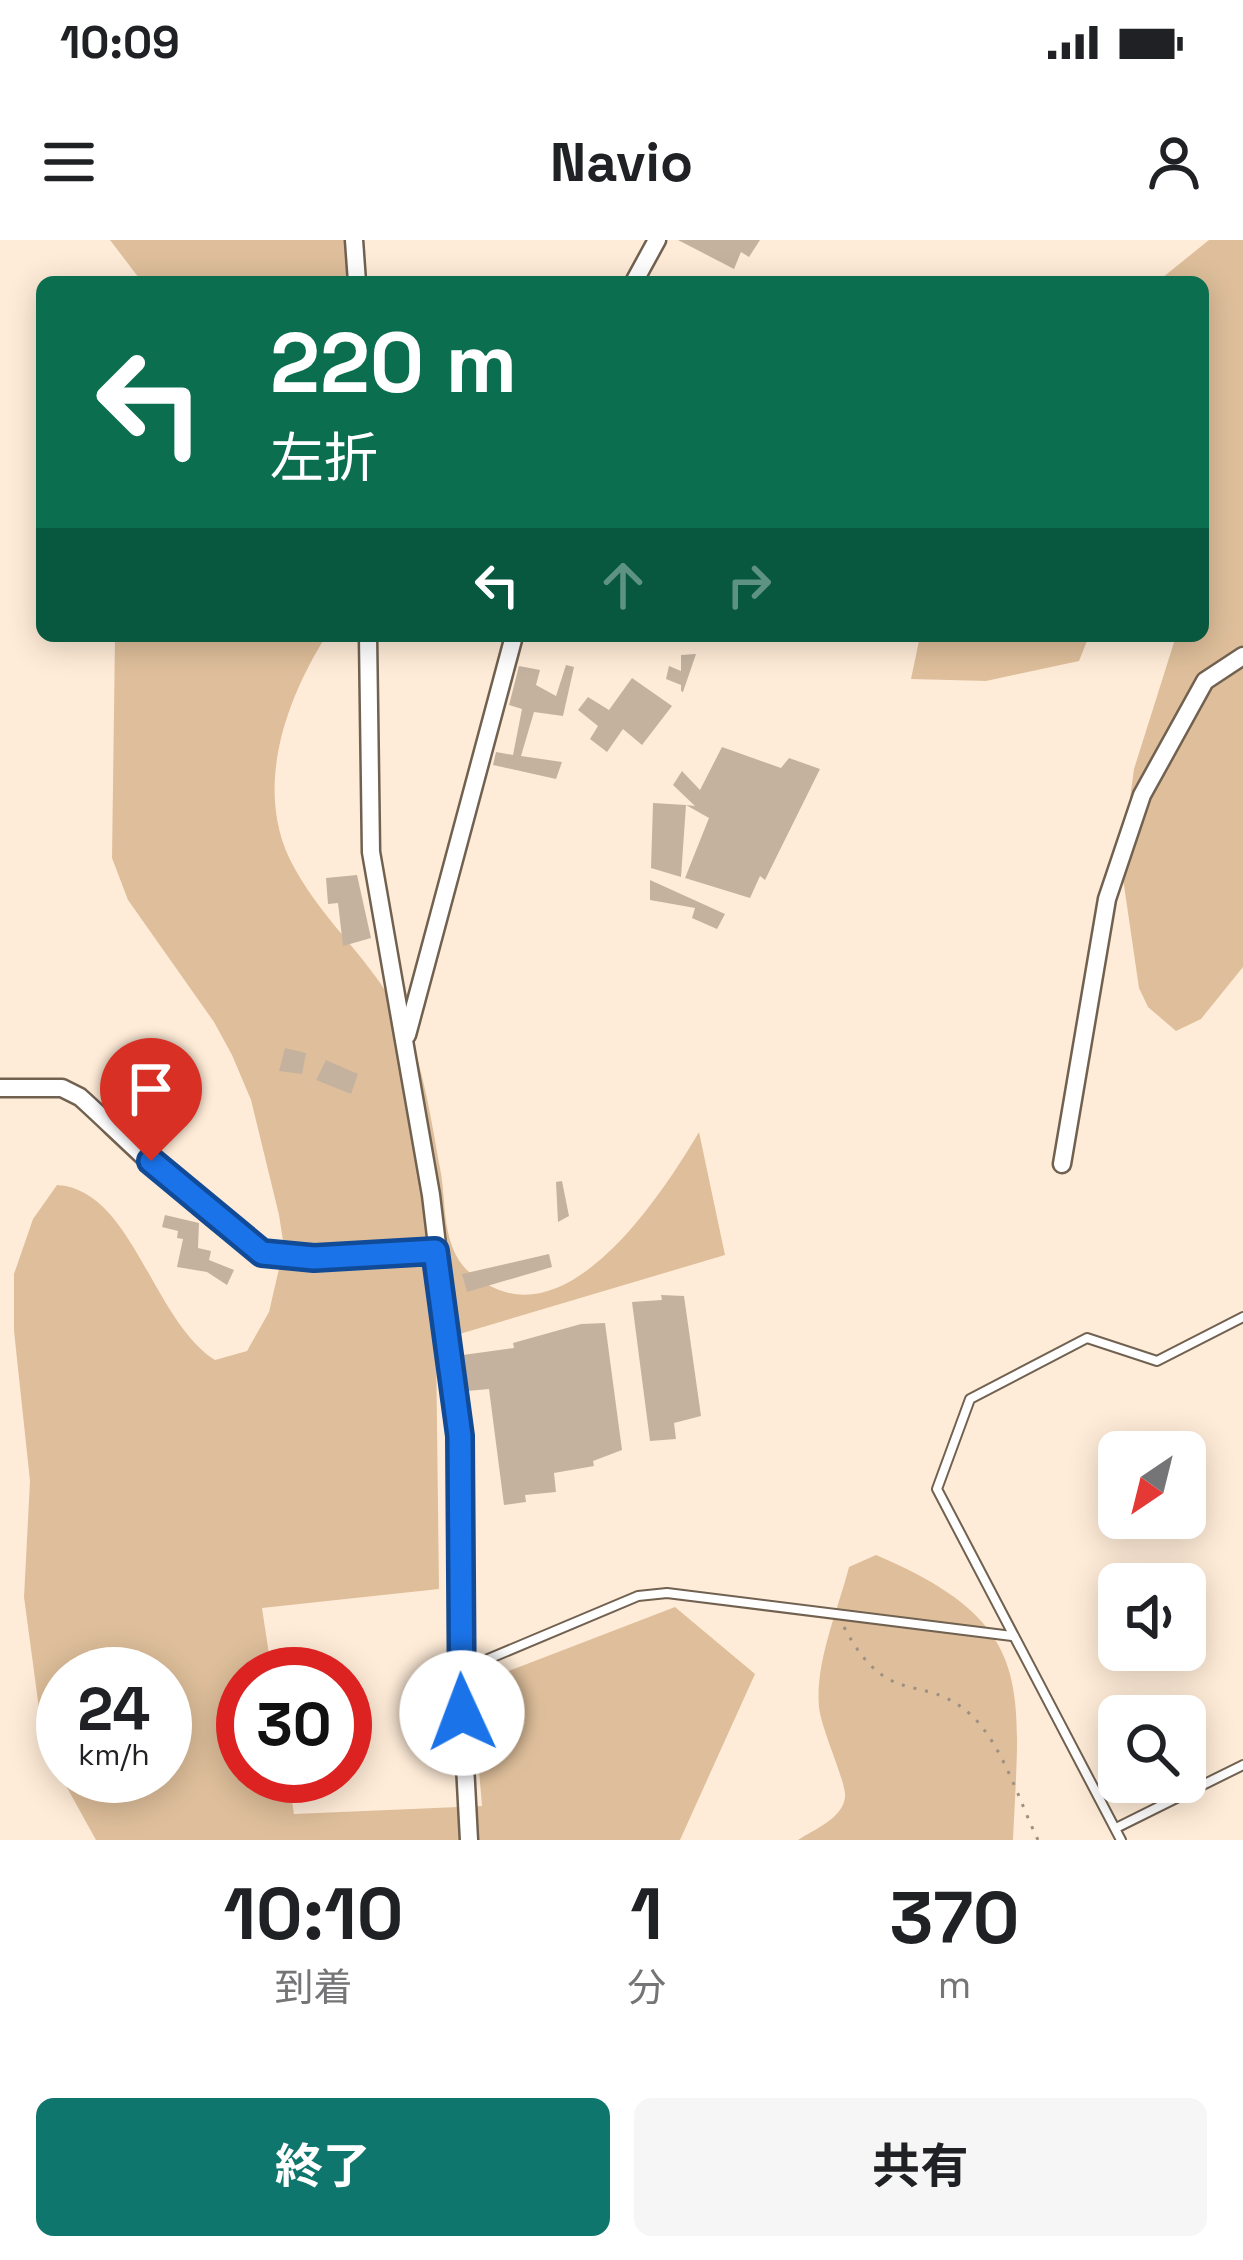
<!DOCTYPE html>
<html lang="ja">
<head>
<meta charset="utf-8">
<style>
	:root { --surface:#fff; --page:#f6f6f6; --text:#202124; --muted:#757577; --accent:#0f766e }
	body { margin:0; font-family:"Space Grotesk","Noto Sans JP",sans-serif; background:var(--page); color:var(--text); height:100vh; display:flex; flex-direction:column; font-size:45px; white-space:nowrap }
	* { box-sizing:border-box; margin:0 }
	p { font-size:39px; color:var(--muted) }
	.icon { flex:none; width:66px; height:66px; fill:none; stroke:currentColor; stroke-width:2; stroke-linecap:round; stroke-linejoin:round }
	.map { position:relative; height:1600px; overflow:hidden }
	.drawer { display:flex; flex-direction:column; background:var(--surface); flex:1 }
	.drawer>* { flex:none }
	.guide { position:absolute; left:36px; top:36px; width:1173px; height:366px; border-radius:18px; box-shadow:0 6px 30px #0003; background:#0b6e4f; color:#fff; overflow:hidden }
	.needle { width:78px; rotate:215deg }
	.buttons { position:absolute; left:1098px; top:1191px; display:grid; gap:24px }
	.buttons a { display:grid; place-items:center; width:108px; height:108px; border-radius:18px; background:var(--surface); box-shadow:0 6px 30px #0003; font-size:60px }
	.speed { position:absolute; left:36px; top:1407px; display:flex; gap:24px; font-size:60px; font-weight:700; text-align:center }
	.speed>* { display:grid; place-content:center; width:156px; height:156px; border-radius:50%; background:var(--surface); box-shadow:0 6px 30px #0003; line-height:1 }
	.speed small { font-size:30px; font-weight:400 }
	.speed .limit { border:18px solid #d22; background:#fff; color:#111 }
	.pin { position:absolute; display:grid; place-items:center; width:102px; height:102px; color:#fff; margin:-123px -51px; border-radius:50% 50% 50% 0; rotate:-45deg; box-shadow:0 0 12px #0007 }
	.pin .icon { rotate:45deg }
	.me { position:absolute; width:132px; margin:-66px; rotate:358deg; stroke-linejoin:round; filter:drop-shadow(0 0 9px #0008) }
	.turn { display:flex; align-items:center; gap:42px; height:252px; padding:0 36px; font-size:54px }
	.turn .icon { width:156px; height:156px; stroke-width:2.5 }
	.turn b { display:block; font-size:84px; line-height:102px }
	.lanes { display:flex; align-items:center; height:114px; padding:0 36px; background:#0003; justify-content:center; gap:60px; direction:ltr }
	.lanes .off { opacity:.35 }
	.eta { display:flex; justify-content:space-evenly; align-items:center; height:204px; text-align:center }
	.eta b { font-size:72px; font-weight:700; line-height:84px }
	.button { display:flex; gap:24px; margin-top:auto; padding:24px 36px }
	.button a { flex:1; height:138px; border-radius:18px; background:var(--accent); color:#fff; font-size:48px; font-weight:700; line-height:138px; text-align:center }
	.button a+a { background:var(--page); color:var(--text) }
	.status { display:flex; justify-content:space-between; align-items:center; height:84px; padding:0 60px; background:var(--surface); direction:ltr }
	.status svg { height:33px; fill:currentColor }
	header { display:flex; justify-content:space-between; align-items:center; height:156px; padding:0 36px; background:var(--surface); font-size:54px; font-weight:700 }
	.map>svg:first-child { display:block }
</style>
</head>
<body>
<div class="status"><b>10:09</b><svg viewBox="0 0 49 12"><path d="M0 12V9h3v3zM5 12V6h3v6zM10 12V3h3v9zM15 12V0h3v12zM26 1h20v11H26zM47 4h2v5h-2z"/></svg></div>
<header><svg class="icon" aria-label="menu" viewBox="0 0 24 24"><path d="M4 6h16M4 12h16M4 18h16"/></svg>Navio<svg class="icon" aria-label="person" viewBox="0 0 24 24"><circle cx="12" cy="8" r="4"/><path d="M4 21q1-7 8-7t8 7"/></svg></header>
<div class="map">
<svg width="1243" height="1600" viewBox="0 0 1243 1600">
	<rect width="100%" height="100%" fill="#ffecd8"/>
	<g fill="#dfbf9b" fill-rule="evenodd">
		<path d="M110,0H357L363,42H142Z"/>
		<path d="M1209,0H1243V727L1201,779L1176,791L1148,767L1139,748L1121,625L1134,529L1176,396H1203V42H1157Z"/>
		<path d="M115,396H326C284,463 252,554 295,629C331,694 386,730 412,803C425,838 433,890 440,928C446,958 442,989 457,1017C466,1033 482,1043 499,1050C580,1081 664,951 699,892L725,1015L436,1101L439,1349L262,1368L272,1434H243V1536H288L294,1574L482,1566L472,1445L675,1367L755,1434L680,1600H96L54,1524L40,1476L24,1357L30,1241L14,1091V1034L33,979L57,945C132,949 152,1080 215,1120L247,1111L269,1072L284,1007L279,975L251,860L232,815L214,782L128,660L112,618ZM63,1434H165V1536H63Z"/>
		<path d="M920,396H1089L1079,421L986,441L911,439Z"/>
		<path d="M876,1315C1036,1383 1020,1444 1013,1600H798C815,1589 843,1578 845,1557C847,1544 821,1489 819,1467C815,1422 838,1370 849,1327Z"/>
	</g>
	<g fill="#c4b29f">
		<path d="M678,0H760L749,17L741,12L734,29Z"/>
		<path d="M696,414L683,452L681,451V445L666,439L669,426L681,431V415Z"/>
		<path d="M566,425L574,427L563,476L534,472L521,516L562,522L556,539L493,525L496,512L513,515L522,469L509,465L519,426L540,430L536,445L556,456Z"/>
		<path d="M632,438L672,466L642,505L623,489L607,512L590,499L598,486L578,470L588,457L609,470Z"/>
		<path d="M722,507L781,528L789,518L820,529L765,640L760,636L750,658L685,638L709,578L686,565L695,566L673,545L682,531L700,550Z"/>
		<path d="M653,563L686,565L681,637L651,628Z"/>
		<path d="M357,635L371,698L343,706L338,663L328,664L326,638Z"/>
		<path d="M650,640L725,674L717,689L692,678L695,668L650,660Z"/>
		<path d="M285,808L306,813L302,834L279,831Z"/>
		<path d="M326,820L358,834L351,854L316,840Z"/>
		<path d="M562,941L569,976L558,982L556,942Z"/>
		<path d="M165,975L199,983L198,1008L211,1011L209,1020L234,1030L227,1045L207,1032L177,1027L183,999L177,998L178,991L162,987Z"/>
		<path d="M549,1014L552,1027L467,1052L462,1034Z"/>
		<path d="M661,1055L684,1056L701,1176L674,1183L676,1199L650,1201L632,1062L662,1060Z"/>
		<path d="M605,1083L622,1210L593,1221L594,1226L554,1233L556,1252L525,1255L526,1262L504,1265L489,1149L467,1151L463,1115L514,1108L513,1103L581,1084Z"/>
	</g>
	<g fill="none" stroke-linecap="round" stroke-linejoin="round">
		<defs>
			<g id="lane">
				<path d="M462,1430L638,1356L667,1353L1012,1396"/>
				<path d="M1116,1588L1243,1525"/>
				<path d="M1121,1600L937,1249L970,1159L1087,1098L1157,1121L1243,1077"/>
			</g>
			<g id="street">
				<path d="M354,0L357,42"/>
				<path d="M634,42L657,0"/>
				<path d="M368,396L371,612L431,955L460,1196V1431L469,1600"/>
				<path d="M407,795L514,396"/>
				<path d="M0,848H62L80,857C114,887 232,1006 267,1013C322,1025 380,1014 435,1011"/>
				<path d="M1062,924L1107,659L1142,555L1205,441L1243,416"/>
			</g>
		</defs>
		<use href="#lane" stroke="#716150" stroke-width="12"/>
		<use href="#street" stroke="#716150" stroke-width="21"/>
		<path stroke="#9d9082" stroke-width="3" stroke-dasharray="3 9" stroke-linecap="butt" d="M844,1387C889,1472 922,1430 971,1475C1003,1505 1019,1561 1038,1600"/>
		<use href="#lane" stroke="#fff" stroke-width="8"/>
		<use href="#street" stroke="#fff" stroke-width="16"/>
	</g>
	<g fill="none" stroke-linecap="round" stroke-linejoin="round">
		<defs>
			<path id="route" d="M151,921L262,1013L314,1018L435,1011L460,1196L462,1473"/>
		</defs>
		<use href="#route" stroke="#114b97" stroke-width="30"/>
		<use href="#route" stroke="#1a73e8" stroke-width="21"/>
	</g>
</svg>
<div class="buttons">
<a><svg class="needle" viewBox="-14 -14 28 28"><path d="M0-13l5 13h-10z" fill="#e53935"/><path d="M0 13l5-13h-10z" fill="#757577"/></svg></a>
<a><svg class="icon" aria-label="sound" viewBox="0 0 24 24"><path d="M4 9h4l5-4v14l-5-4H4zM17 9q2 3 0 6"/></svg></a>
<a><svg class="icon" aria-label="search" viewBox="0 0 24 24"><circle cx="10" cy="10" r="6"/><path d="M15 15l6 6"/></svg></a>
</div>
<div class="speed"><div>24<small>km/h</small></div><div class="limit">30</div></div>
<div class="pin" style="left:151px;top:921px;background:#d93025"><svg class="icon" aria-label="arrive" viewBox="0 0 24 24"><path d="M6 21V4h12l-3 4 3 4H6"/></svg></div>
<svg class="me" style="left:462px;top:1473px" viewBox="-20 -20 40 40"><circle r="19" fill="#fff"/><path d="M0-13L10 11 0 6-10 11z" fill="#1a73e8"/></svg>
<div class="guide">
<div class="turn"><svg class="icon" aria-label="left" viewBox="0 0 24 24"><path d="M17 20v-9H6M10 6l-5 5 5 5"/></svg><div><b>220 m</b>左折</div></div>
<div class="lanes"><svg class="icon" aria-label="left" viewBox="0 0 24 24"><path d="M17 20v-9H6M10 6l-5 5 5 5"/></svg><svg class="icon off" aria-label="ahead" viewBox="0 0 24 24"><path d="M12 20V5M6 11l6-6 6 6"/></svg><svg class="icon off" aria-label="right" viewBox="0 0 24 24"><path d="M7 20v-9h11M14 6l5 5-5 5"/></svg></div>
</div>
</div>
<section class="drawer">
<div class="eta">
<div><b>10:10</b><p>到着</p></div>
<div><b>1</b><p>分</p></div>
<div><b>370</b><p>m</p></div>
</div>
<div class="button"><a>終了</a><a>共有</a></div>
</section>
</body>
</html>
